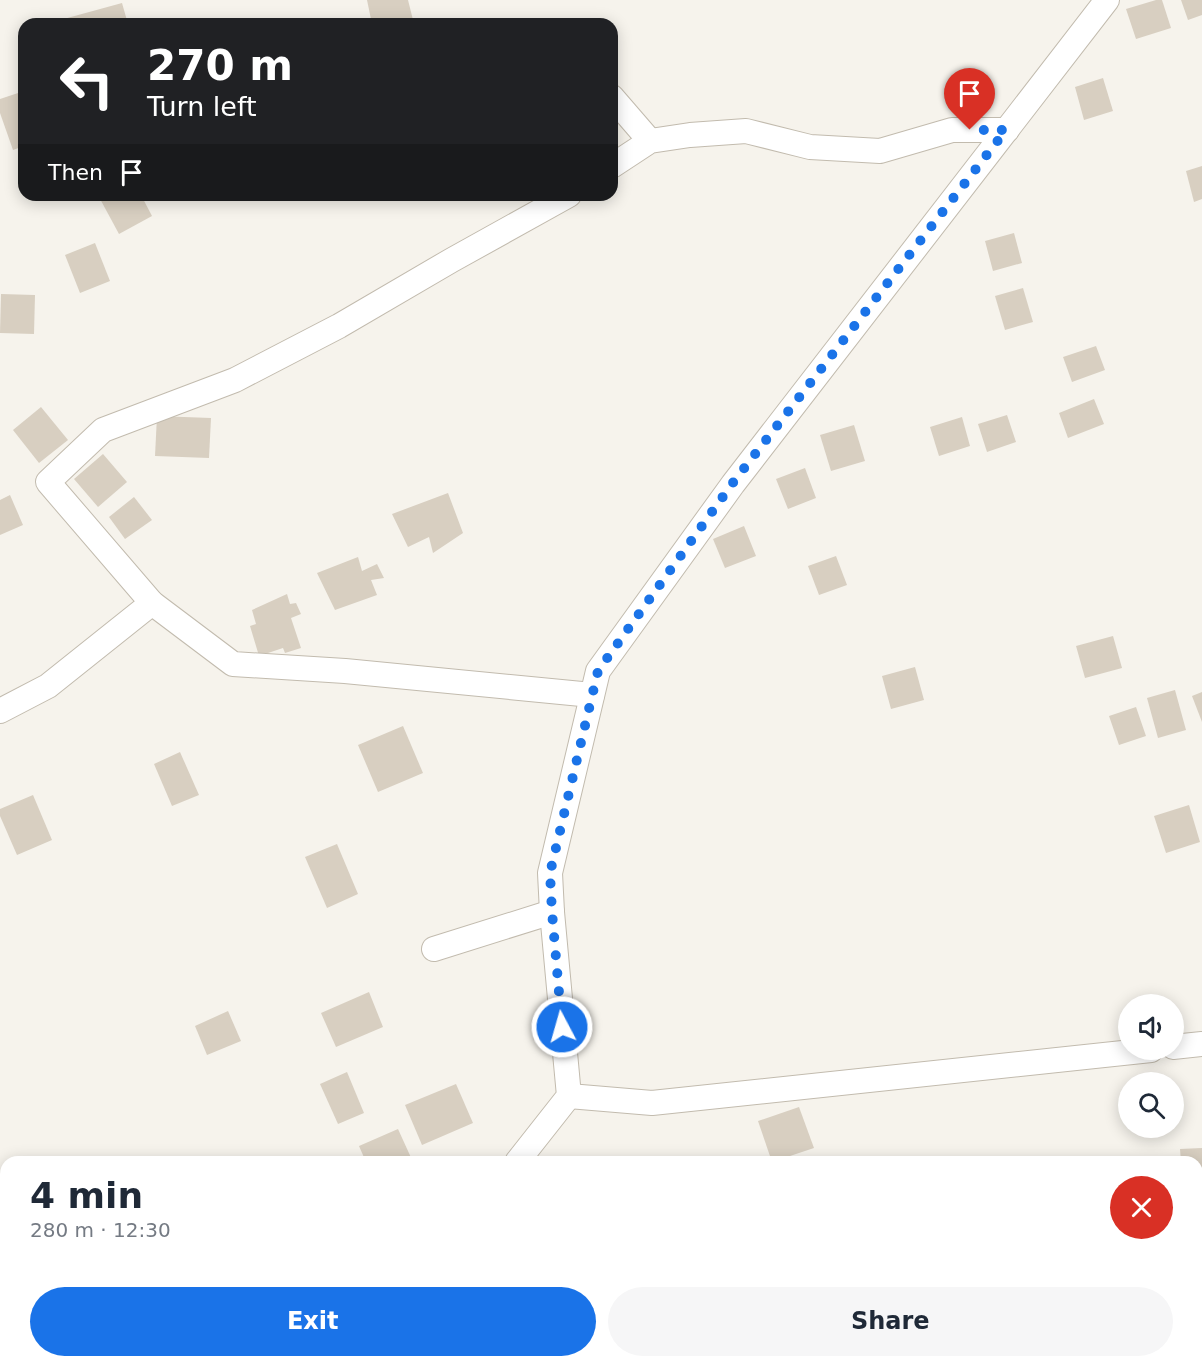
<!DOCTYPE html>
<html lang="en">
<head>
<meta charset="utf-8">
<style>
	:root { --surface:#fff; --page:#f6f6f7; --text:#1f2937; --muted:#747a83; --accent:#1a73e8 }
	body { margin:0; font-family:"DejaVu Sans",sans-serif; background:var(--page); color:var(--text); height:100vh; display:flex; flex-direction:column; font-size:22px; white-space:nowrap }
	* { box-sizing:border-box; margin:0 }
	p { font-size:20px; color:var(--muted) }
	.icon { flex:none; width:33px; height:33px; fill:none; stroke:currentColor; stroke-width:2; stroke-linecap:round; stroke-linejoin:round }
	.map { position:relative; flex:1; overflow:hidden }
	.panel { position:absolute; left:0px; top:1156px; width:1203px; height:212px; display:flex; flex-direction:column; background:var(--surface); border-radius:18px 18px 0 0; box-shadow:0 3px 15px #0003 }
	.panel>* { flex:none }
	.guide { position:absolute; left:18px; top:18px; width:600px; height:183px; border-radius:18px; box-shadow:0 3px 15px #0003; background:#202124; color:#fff; overflow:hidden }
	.buttons { position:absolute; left:1118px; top:994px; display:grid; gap:12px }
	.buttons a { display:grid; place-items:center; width:66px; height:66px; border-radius:50%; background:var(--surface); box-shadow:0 3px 15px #0003; font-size:30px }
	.pin { position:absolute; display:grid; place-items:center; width:51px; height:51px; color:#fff; margin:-62px -26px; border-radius:50% 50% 50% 0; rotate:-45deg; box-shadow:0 0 6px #0007 }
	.pin .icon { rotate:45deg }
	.me { position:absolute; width:66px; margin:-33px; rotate:354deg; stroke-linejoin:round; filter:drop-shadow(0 0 4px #0008) }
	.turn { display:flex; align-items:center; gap:21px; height:126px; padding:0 30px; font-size:27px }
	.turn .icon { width:78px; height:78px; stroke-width:2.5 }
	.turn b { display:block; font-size:42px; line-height:51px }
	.then { display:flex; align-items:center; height:57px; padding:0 30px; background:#0003; gap:12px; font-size:22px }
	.round { display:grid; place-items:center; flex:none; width:63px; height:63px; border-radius:32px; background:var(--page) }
	.overview { display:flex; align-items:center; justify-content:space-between; height:102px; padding:0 30px }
	h1 { font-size:36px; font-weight:700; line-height:45px }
	.primary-button { display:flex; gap:12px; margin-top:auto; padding:12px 30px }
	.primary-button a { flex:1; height:69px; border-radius:36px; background:var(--accent); color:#fff; font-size:24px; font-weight:700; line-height:69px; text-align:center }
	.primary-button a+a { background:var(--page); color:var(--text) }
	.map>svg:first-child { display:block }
</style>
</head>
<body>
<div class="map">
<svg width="1202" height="1367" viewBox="0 0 1202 1367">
	<rect width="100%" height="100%" fill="#f6f3ec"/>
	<g fill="#d8cfc1">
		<path d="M367,0H408L414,24H372Z"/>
		<path d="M1156,0H1162L1171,28L1136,39L1126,9Z"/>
		<path d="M1181,0H1202V15L1188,20Z"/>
		<path d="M122,3L128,24H61L60,20Z"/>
		<path d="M1103,78L1113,111L1084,120L1075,87Z"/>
		<path d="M24,91V146L13,150L0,113V99Z"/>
		<path d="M1202,166V199L1194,202L1186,171Z"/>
		<path d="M103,195H141L152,216L119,234L99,197Z"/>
		<path d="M1014,233L1022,263L993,271L985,241Z"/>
		<path d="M95,243L110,281L80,293L65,255Z"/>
		<path d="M1023,288L1033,322L1005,330L995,296Z"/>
		<path d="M1,294L35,295L34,334L0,333Z"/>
		<path d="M1096,346L1105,370L1072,382L1063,357Z"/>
		<path d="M1094,399L1104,424L1068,438L1059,413Z"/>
		<path d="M41,407L68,440L39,463L13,430Z"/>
		<path d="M1007,415L1016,442L987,452L978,424Z"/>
		<path d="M157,416L211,418L209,458L155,456Z"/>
		<path d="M962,417L970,446L939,456L930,427Z"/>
		<path d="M854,425L865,461L831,471L820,435Z"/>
		<path d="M103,454L127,482L98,507L74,479Z"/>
		<path d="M805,468L816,498L788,509L776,479Z"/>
		<path d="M448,493L463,533L433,553L429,537L408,547L392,514Z"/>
		<path d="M10,495L23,525L0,535V500Z"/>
		<path d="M134,497L152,520L125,539L109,517Z"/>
		<path d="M744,526L756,556L725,568L713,539Z"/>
		<path d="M836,556L847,585L819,595L808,566Z"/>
		<path d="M358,557L362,571L377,564L384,578L371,580L377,595L335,610L317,573Z"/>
		<path d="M287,594L290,604L296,603L301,614L291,618L301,648L285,653L283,648L259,656L250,626L256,624L252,610Z"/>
		<path d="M1113,636L1122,668L1085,678L1076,646Z"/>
		<path d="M915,667L924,700L891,709L882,676Z"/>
		<path d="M1175,690L1186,730L1158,738L1147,698Z"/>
		<path d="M1202,692V722L1192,696Z"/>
		<path d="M1136,707L1146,736L1119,745L1109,716Z"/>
		<path d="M403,726L423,773L378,792L358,745Z"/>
		<path d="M180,752L199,795L172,806L154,764Z"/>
		<path d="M33,795L52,840L17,855L0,816V809Z"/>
		<path d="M1189,805L1200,842L1166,853L1154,816Z"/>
		<path d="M337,844L358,894L327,908L305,857Z"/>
		<path d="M369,992L383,1027L336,1047L321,1013Z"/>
		<path d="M228,1011L241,1041L207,1055L195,1026Z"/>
		<path d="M347,1072L364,1113L338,1124L320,1084Z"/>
		<path d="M456,1084L473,1123L422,1145L405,1105Z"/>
		<path d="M799,1107L814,1148L772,1162L758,1121Z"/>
		<path d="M398,1129L413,1162H366L359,1146Z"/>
		<path d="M1202,1148V1199H1197V1162H1181L1180,1149Z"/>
		<path d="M115,1362H133L136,1367H103Z"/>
	</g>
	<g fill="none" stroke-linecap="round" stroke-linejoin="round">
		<defs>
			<g id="minor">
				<path d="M612,97L650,141"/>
				<path d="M612,166L650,141L690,135L746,131L810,147L880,151L952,130H1007"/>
				<path d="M569,195L452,260L339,326L235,380L103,430L48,482L152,603L233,664L345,671L592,695"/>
				<path d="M0,711L48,686L152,603"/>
				<path d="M434,949L552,912"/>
				<path d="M1173,1047L1202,1044"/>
				<path d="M569,1096L652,1103L1151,1050"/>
				<path d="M517,1162L569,1096L552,912L550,873L598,671L733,484L1107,0"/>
				<path d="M1117,1362L1126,1367"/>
				<path d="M264,1367L270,1362"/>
			</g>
		</defs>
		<use href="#minor" stroke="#c2bbae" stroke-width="26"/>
		<use href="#minor" stroke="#fff" stroke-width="24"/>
	</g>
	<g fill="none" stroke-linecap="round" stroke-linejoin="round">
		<path stroke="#1a73e8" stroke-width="10" stroke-dasharray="0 18" d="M562,1027L552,912L550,873L598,671L732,484L1006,130H970"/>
	</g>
</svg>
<div class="buttons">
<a><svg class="icon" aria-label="sound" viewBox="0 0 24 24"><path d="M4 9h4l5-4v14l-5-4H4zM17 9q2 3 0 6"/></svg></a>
<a><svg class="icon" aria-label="search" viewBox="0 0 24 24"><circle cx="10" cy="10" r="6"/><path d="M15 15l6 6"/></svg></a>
</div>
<div class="pin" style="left:970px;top:130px;background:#d93025"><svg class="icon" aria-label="arrive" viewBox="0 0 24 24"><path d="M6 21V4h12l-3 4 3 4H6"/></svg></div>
<svg class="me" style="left:562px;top:1027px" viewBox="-20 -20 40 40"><circle r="17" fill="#1a73e8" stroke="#fff" stroke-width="3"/><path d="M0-11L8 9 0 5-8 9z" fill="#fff"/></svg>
<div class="guide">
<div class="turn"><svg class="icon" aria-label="left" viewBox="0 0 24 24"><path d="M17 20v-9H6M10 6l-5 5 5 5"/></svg><div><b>270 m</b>Turn left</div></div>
<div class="then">Then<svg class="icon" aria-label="arrive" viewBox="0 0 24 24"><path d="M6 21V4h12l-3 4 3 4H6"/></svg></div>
</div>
<section class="panel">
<div class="overview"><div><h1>4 min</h1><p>280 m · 12:30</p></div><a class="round" style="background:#d93025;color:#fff"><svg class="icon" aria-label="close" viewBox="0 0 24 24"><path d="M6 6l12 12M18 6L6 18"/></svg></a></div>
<div class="primary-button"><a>Exit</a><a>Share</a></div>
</section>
</div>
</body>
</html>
